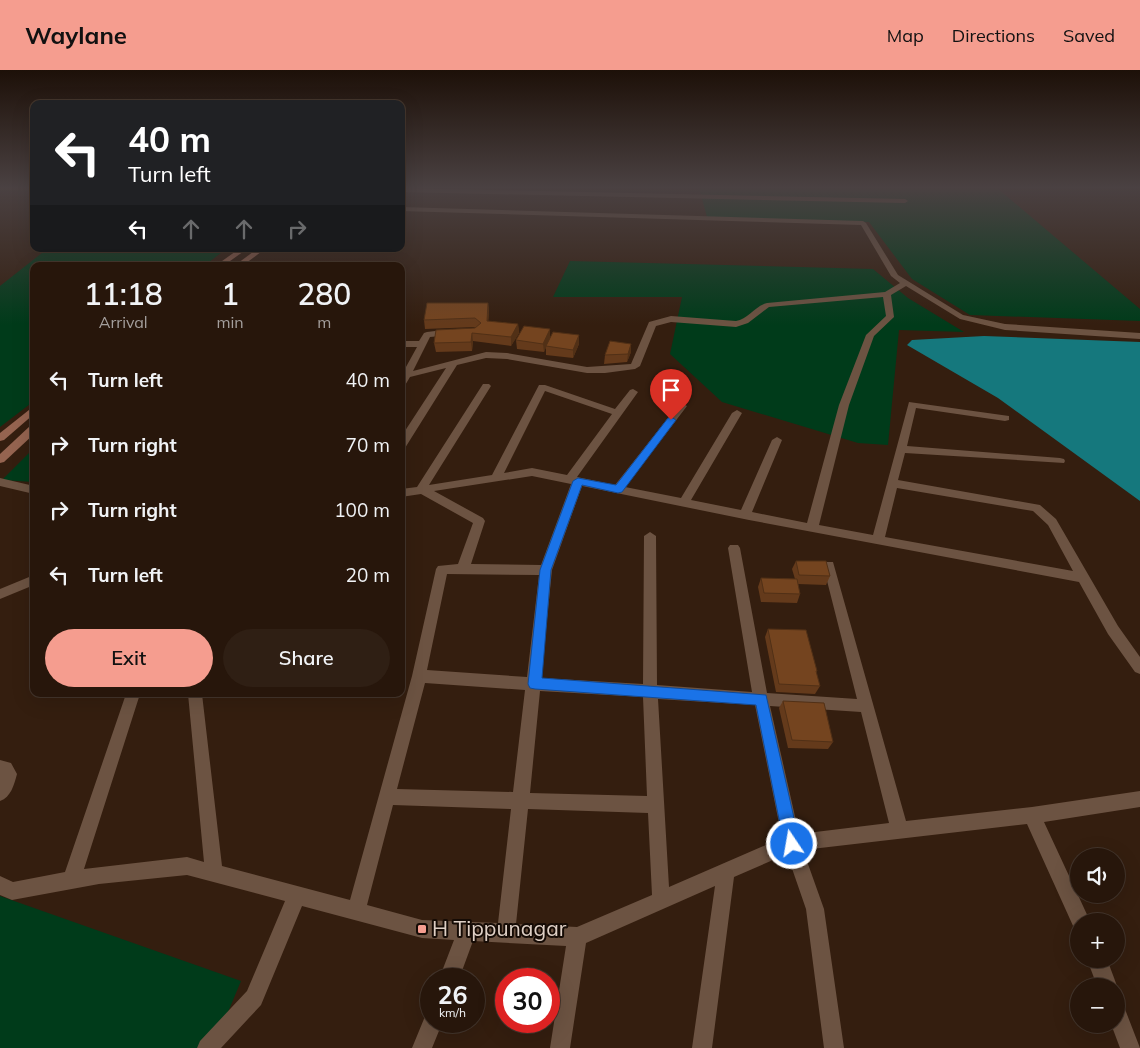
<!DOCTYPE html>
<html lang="en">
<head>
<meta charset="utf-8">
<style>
	:root { --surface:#27160b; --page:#2f1f14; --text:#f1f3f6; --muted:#a49f9d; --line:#43352c; --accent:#f59d8f }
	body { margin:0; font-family:Mulish,sans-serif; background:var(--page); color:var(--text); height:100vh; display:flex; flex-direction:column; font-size:19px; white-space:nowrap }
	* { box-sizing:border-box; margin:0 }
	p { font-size:16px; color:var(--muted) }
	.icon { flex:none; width:28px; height:28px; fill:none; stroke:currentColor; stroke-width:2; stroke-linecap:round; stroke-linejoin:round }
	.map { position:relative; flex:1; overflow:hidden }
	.panel { position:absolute; left:30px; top:192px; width:375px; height:435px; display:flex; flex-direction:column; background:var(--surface); border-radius:10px; box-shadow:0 5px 20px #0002,0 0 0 1px var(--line) }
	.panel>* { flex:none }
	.hud { position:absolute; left:30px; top:30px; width:375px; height:152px; border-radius:10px; box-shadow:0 5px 20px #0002,0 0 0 1px var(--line); background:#202124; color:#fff; overflow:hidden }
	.tools { position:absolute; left:1070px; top:778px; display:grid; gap:10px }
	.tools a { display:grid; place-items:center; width:55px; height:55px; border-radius:50%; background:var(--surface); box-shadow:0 5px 20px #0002,0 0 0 1px var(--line); font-size:25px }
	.speed { position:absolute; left:420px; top:898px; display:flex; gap:10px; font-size:25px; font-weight:700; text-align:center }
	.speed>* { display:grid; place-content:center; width:65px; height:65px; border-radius:50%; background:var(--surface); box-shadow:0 5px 20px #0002,0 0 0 1px var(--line); line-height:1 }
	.speed small { font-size:12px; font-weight:400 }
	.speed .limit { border:8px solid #d22; background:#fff; color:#111 }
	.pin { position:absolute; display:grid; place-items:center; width:42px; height:42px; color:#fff; margin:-51px -21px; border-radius:50% 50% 50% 0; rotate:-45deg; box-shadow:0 0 5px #0007 }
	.pin .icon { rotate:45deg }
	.me { position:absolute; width:55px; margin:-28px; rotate:348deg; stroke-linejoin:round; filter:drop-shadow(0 0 4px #0008) }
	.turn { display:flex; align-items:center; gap:18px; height:105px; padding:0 15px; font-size:22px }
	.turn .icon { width:65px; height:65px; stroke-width:2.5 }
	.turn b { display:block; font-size:35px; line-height:42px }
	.lanes { display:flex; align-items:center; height:48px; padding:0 15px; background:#0003; justify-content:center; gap:25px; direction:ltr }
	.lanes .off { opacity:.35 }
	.eta { display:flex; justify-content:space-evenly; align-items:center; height:85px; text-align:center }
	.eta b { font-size:30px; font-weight:600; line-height:35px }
	.action { display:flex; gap:10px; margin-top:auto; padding:10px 15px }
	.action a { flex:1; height:58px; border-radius:30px; background:var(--accent); color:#111; font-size:20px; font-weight:600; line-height:58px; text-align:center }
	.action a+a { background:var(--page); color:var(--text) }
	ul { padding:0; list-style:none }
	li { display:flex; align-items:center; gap:15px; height:65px; padding:0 15px }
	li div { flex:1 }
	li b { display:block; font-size:19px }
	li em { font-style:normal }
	header { display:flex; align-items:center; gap:30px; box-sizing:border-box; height:70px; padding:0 25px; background:var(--accent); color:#111 }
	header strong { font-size:24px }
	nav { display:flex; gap:28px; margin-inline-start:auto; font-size:18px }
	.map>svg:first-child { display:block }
</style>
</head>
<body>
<header>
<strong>Waylane</strong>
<nav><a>Map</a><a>Directions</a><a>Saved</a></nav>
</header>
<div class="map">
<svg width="1140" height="978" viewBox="0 0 1140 978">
	<rect width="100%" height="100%" fill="#341e0f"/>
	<g fill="#003b1a">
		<path d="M699,118H997L1140,239V251L970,245L912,209L869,152L707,147Z"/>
		<path d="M47,179H226L204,196H34V331L0,357V216Z"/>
		<path d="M570,191L873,199L908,228L964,262L899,260L888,375L858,373L722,332L670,284L682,227H553Z"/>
		<path d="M34,378V412L2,410Z"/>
		<path d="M0,826L241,911L213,978H0Z"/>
	</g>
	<path fill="#15787d" d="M984,266L1140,272V431L998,328L907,275L912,270Z"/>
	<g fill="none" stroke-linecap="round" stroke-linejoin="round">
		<g fill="#6c5342" fill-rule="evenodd">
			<path d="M401,118L905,129L908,131L905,133L401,122Z"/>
			<path d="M401,137L863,151L866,153L898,205L963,245L1005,254L1140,263V269L1005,260L960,249L906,216L891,225L894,247L874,266L849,335L819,455L873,465L909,332L1009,346V350L1005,351L916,338L907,376L1060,388L1064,389L1065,391L1064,393L905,383L898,410L1040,435L1056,449L1118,556L1140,587V604L1135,602L1108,564L1079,512L749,450L582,416L552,500L541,608L643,614L644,466L650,462L656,466L657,615L752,622L728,478L730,475H738L740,478L767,623L857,629L823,495L825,492H833L906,751L1032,737L1140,721V737L1044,752L1090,851H1079V859L1074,858L1027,754L803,780L824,839L844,978H824L806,839L787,784L734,807L712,978H692L715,816L586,873L570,978H550L566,876L473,871L459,909H439L454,870L422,868L302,836L261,935L221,978H197L200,971L247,921L285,831L187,805L99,814L12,830L0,825V806L13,812L65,802L126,624H140L84,799L187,787L204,792L188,624H202L222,796L350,830L412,606L436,499L438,496L458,494L473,453L421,424L401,427V419L417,417L483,314H489L491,316L429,415L492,405L539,315H545L615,339L630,320L633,319L638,322L577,407L615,415L679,334L682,333L687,336L625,417L681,428L732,343L737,340L742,343L691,430L741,440L772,370L777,367L782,370L752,442L807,453L839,335L866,265L886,246L883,227L769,237L748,253L736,257L671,252L656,256L640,296L635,299L605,303H587L507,289L486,288L457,295L405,378L401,379V367L446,298L410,307L404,317L401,318V306L417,277H401V271H419L424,263L427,262L451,259L455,262L451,265L430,267L413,301L486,282L507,283L587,297L631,294L649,252L671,246L736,251C748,249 755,236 767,233L885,222L900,213L891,206L861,155L401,141ZM545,321L612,344L567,405L532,398L504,403ZM532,406L571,414L541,495L471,494L485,451L483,448L434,421ZM897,418L1033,441L1048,455L1073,501L885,467ZM447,504L539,505L527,607L427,600ZM425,613L525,620L513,722L397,719ZM540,621L643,627L647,726L530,723ZM658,629L755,635L782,768L669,817ZM770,636L861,642L889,753L799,764ZM393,735L511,739L498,853L422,850L367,835ZM528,739L648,743L652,825L577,857L516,854Z"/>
			<path d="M0,408L34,416V424L0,416Z"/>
			<path d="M34,505V515L0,529V519Z"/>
			<path d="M0,690L11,693L17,704C14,715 11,727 0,731Z"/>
			<path d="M1087,889H1107L1117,916L1116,918L1097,916Z"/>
			<path d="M1116,931L1123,934L1140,978H1120L1111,954H1116Z"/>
			<path d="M431,941V951H443L432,978H412L426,944Z"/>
		</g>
		<g fill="#956450" fill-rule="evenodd">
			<path d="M239,179H247L223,196H215Z"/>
			<path d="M257,179H265L242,196H234Z"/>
			<path d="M34,336V344L4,370L0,371V363Z"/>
			<path d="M34,355V364L4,392L0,393V384L30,356Z"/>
		</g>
	</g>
	<g fill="#643a1b">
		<rect x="0" y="118" width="34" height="2"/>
		<path d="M488,233L489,242L488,251L518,254L519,263L511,276L473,271L472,281L436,282L434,273L476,257L425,259L424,250Z"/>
		<path d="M550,259V268L579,265V274L573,288L546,285V277L544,282L517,279L516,270Z"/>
		<path d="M631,282L627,292L604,294L605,285Z"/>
		<path d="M796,491L830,506L826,515L798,514L800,524L797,533L761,532L758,517L761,508L795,509L792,499Z"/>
		<path d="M768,559L817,601L816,603L820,616L815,624L776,622L765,567Z"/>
		<path d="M783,631L833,672L828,679L788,678L779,638Z"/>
	</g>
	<g fill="#513016">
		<path d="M488,233L489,242L488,259L487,251Z"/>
		<path d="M518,254L519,263L511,276V267Z"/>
		<path d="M550,259V268L544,282L543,274Z"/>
		<path d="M472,263L473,271L472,281L471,272Z"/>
		<path d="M579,265V274L573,288V280Z"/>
		<path d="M631,274V282L627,292L628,284Z"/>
	</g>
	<g fill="#74441f" stroke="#513016">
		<path d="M427,233H488L487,251L518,254L511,267L472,263L471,272L434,273L436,260L475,258L481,253L475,248L424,250Z"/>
		<path d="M524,256L550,259L543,274L516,270Z"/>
		<path d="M553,262L579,265L573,280L546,276Z"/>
		<path d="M610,271L631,274L628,284L605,285Z"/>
		<path d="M796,491H826L830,506L799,505Z"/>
		<path d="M761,508L797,509L800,524L764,523Z"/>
		<path d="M768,559L806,560L817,601H816L820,616L779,614Z"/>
		<path d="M783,631L824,633L833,672L792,670Z"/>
	</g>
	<linearGradient id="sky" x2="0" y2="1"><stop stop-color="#1d1008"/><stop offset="0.46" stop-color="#4a4142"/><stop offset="1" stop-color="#4a4142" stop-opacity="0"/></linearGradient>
	<rect width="1140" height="255" fill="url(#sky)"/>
	<path fill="#1a73e8" stroke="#114b97" d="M671,347L676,350L622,422L618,423L582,415L551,500L542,608L766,625L800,774L798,779L792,781L787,779L784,774L756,635L535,619L530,618L528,614L540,500L573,411L578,408L616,415L668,348Z"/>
	<rect fill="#f59d8f" stroke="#150b05" stroke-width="2" x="417" y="854" width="10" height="10" rx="2.5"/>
	<g text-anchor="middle" stroke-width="4" stroke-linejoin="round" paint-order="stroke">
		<g font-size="21" fill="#decfc5" stroke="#150b05" text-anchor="start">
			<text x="432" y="866">H Tippunagar</text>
		</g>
	</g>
</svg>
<div class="tools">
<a><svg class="icon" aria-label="sound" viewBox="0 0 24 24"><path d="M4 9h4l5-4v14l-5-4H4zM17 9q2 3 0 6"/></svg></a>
<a>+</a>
<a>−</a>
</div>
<div class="speed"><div>26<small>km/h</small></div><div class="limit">30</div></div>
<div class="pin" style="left:671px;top:350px;background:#d93025"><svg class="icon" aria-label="arrive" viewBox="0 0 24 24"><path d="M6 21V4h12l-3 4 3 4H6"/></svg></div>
<svg class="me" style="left:792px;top:774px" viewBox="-20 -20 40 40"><circle r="17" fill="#1a73e8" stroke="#fff" stroke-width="3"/><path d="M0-11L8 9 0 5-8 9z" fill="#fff"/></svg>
<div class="hud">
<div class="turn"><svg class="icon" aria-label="left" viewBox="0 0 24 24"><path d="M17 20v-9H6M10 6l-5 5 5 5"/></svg><div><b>40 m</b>Turn left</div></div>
<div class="lanes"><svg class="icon" aria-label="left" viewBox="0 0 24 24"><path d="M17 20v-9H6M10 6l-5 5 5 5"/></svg><svg class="icon off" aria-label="ahead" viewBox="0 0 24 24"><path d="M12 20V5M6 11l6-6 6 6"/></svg><svg class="icon off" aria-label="ahead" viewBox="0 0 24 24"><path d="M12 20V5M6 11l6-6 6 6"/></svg><svg class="icon off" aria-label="right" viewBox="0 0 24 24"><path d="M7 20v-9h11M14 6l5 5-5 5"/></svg></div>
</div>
<section class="panel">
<div class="eta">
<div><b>11:18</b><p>Arrival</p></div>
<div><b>1</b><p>min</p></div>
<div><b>280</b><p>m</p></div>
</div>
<ul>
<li><svg class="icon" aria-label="left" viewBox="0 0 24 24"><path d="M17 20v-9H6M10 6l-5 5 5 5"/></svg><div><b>Turn left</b></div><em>40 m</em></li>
<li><svg class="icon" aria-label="right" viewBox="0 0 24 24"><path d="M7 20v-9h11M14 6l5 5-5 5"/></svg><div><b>Turn right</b></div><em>70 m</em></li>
<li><svg class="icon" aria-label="right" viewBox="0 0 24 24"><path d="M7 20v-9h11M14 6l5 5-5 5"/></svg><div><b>Turn right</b></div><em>100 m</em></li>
<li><svg class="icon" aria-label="left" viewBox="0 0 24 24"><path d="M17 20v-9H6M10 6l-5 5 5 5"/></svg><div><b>Turn left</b></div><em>20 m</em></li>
</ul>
<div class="action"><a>Exit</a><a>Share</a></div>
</section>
</div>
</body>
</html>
